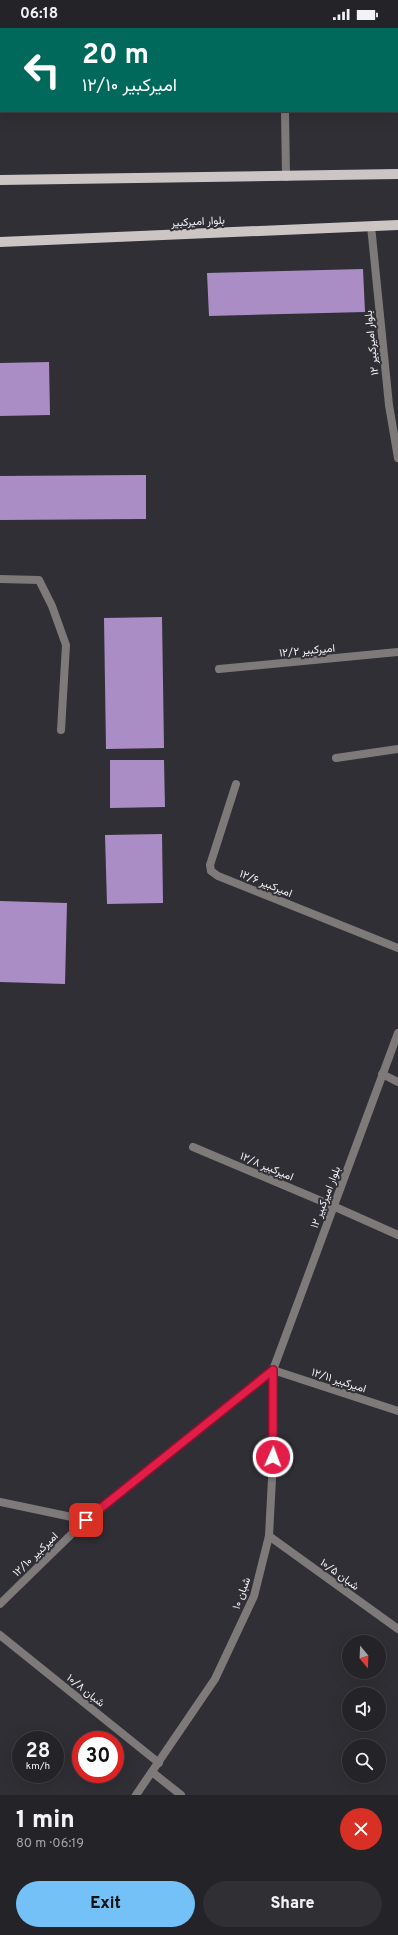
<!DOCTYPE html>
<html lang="en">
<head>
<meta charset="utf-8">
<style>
	:root { --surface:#242328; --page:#302f34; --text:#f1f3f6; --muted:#a3a4a8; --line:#414045; --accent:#73c1f6 }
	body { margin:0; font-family:Overpass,Vazirmatn,sans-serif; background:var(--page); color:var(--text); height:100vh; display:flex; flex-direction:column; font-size:15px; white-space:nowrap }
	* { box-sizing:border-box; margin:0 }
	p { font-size:13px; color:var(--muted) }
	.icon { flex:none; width:22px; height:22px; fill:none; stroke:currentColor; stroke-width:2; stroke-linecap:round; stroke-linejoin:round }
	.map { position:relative; height:1767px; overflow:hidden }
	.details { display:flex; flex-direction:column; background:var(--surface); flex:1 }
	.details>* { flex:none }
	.top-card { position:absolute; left:0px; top:0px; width:398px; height:84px; box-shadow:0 4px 16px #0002,0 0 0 1px var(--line); background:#00695c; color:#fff; overflow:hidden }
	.needle { width:26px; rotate:161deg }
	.fabs { position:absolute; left:342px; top:1607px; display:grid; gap:8px }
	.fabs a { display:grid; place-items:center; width:44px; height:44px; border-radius:50%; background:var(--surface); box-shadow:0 4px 16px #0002,0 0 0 1px var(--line); font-size:20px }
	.speed { position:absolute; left:12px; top:1703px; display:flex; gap:8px; font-size:20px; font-weight:700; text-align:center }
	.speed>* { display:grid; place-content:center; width:52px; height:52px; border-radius:50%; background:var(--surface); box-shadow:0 4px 16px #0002,0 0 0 1px var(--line); line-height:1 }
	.speed small { font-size:10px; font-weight:400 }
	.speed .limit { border:6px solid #d22; background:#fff; color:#111 }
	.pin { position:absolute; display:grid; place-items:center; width:34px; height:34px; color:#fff; margin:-17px; border-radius:8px; box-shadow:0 2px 6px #0006 }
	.me { position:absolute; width:44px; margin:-22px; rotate:2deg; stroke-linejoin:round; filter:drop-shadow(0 0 3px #0008) }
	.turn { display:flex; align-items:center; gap:14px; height:84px; padding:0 16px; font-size:18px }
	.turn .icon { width:52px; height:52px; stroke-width:2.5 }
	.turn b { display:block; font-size:28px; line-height:34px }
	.round { display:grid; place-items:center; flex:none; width:42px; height:42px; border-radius:21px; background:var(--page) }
	.summary { display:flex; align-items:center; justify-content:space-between; height:68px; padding:0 16px }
	h1 { font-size:24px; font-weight:800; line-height:30px }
	.cta { display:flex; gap:8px; margin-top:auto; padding:8px 16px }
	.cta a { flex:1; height:46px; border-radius:24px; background:var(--accent); color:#111; font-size:16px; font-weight:800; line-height:46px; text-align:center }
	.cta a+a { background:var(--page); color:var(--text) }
	.status { display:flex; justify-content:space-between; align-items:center; height:28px; padding:0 20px; background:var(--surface); direction:ltr }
	.status svg { height:11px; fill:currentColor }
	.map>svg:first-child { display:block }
</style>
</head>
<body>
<div class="status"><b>06:18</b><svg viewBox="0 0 49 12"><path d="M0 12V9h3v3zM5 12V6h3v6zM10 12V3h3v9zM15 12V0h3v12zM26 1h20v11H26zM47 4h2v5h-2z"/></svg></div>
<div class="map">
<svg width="398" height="1767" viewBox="0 0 398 1767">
	<rect width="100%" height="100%" fill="#302f35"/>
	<g fill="#ab8dc5">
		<path d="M363,241L365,284L209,288L207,245Z"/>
		<path d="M49,334L50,387L0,388V335Z"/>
		<path d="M146,447V491L0,492V448Z"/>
		<path d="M162,589L164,720L106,721L104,590Z"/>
		<path d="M110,732H164L165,779L110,780Z"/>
		<path d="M162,806L163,875L107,876L105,807Z"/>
		<path d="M0,873L67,875L65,956L0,954Z"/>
	</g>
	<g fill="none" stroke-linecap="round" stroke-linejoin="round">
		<g stroke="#7e7a7a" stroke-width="8">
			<path d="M285,1V0"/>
			<path d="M285,83L286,149"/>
			<path d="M0,551L39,552L52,578L66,617L61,702"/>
		</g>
		<g stroke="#7e7a7a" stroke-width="8">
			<path d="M371,198L389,377L398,430"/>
			<path d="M219,641L398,624"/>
			<path d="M336,730L398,721"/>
			<path d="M236,756L210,837L211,843L218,848L398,920"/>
			<path d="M382,1046L398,1054"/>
			<path d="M193,1119L333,1178L398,1207"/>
			<path d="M273,1342L398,1383"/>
			<path d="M0,1474L86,1492"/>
			<path d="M269,1508L398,1601"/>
			<path d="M0,1576L86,1492L273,1342"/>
			<path d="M0,1607L159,1735"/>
			<path d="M152,1744L181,1767"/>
			<path d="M136,1767L215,1651L254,1568L269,1508L274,1413L273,1342L398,1005"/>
		</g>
		<g stroke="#cdc5c4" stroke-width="10">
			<path d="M0,152L398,146"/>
			<path d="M0,214L398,197"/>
		</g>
	</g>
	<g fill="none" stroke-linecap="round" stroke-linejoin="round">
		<defs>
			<path id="route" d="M86,1492L273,1342V1429"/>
		</defs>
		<use href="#route" stroke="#92132f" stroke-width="10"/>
		<use href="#route" stroke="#e11d48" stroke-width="7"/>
	</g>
	<g text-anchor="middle" stroke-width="4" stroke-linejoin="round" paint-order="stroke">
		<g font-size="11" fill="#f2f2f6" stroke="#302f35">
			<text transform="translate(198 193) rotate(-3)" y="4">بلوار امیرکبیر</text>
			<text transform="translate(371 315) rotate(-96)" y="4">۱۲ بلوار امیرکبیر</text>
			<text transform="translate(307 622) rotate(-5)" y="4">۱۲/۲ امیرکبیر</text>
			<text transform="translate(266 855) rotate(22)" y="4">۱۲/۶ امیرکبیر</text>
			<text transform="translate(267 1138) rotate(23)" y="4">۱۲/۸ امیرکبیر</text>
			<text transform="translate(325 1169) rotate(-69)" y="4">۱۲ بلوار امیرکبیر</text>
			<text transform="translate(339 1352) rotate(18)" y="4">۱۲/۱۱ امیرکبیر</text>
			<text transform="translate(35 1526) rotate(-44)" y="4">۱۲/۱۰ امیرکبیر</text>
			<text transform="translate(340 1546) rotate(36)" y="4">۱۰/۵ شبان</text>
			<text transform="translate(241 1565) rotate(-70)" y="4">۱۰ شبان</text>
			<text transform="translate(86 1662) rotate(39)" y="4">۱۰/۸ شبان</text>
		</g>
	</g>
</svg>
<div class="fabs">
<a><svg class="needle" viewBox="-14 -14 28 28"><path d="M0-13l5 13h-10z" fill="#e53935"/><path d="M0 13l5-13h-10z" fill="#a3a4a8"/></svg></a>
<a><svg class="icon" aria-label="sound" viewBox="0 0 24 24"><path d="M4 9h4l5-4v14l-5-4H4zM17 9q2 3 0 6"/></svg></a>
<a><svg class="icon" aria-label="search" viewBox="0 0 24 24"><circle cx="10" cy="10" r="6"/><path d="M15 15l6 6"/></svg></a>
</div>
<div class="speed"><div>28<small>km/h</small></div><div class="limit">30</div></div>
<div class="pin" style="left:86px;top:1492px;background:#d93025"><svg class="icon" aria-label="arrive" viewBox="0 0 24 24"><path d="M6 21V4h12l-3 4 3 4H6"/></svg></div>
<svg class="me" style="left:273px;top:1429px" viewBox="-20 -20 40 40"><circle r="17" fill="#e11d48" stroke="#fff" stroke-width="3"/><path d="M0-11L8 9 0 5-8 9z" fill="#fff"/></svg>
<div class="top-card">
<div class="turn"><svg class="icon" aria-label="left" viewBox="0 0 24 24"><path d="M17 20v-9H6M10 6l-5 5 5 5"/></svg><div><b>20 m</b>۱۲/۱۰ امیرکبیر</div></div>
</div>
</div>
<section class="details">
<div class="summary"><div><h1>1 min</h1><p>80 m · 06:19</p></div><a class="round" style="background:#d93025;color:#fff"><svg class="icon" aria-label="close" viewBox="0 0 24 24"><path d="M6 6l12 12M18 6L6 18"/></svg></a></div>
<div class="cta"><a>Exit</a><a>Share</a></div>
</section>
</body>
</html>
